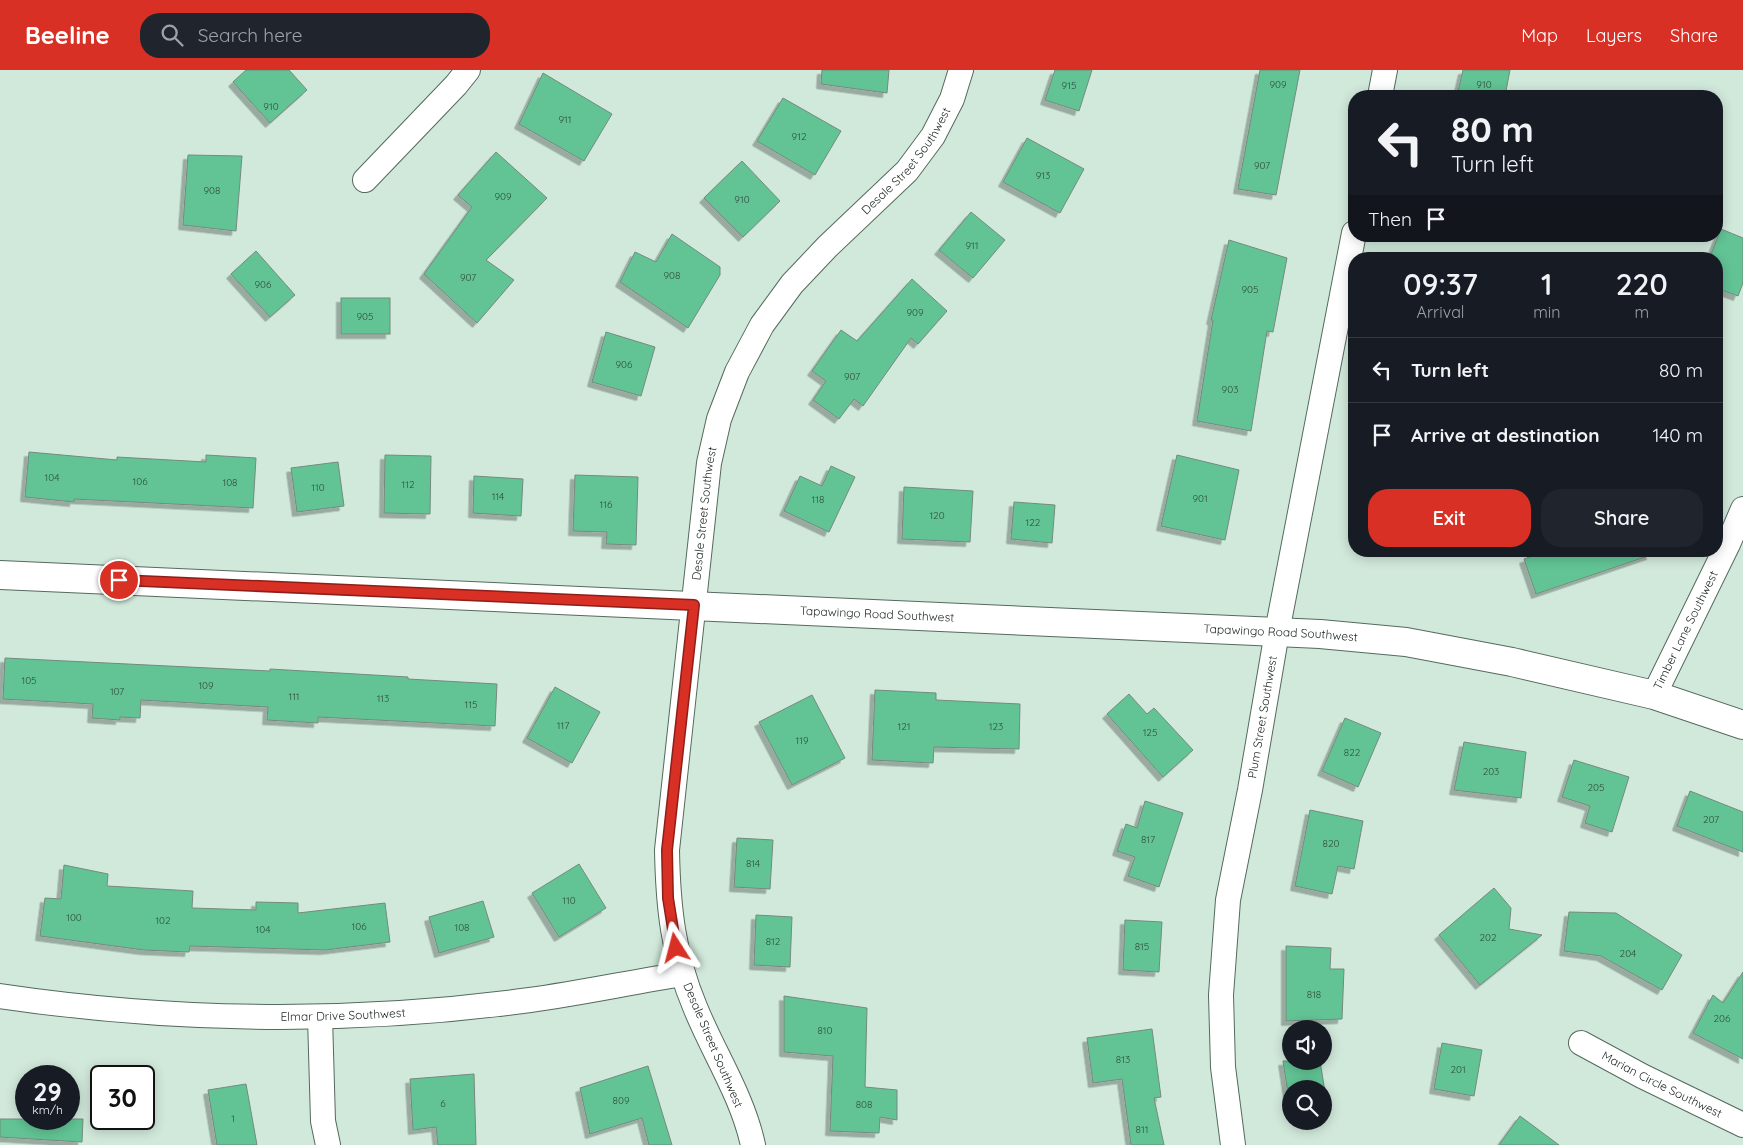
<!DOCTYPE html>
<html lang="en">
<head>
<meta charset="utf-8">
<style>
	:root { --surface:#171b24; --page:#20242c; --text:#f1f3f6; --muted:#9ea1a6; --line:#363941; --accent:#d93025 }
	body { margin:0; font-family:Quicksand,sans-serif; background:var(--page); color:var(--text); height:100vh; display:flex; flex-direction:column; font-size:19px; white-space:nowrap }
	* { box-sizing:border-box; margin:0 }
	p { font-size:16px; color:var(--muted) }
	.icon { flex:none; width:28px; height:28px; fill:none; stroke:currentColor; stroke-width:2; stroke-linecap:round; stroke-linejoin:round }
	.map { position:relative; flex:1; overflow:hidden }
	.drawer { position:absolute; left:1348px; top:182px; width:375px; height:305px; display:flex; flex-direction:column; background:var(--surface); border-radius:20px; box-shadow:0 2px 12px #0003 }
	.drawer>* { flex:none }
	.guide { position:absolute; left:1348px; top:20px; width:375px; height:152px; border-radius:20px; box-shadow:0 2px 12px #0003; background:#171b24; color:var(--text); overflow:hidden }
	.tools { position:absolute; left:1282px; top:950px; display:grid; gap:10px }
	.tools a { display:grid; place-items:center; width:50px; height:50px; border-radius:50%; background:var(--surface); box-shadow:0 2px 12px #0003; font-size:25px }
	.speed { position:absolute; left:15px; top:995px; display:flex; gap:10px; font-size:25px; font-weight:700; text-align:center }
	.speed>* { display:grid; place-content:center; width:65px; height:65px; border-radius:50%; background:var(--surface); box-shadow:0 2px 12px #0003; line-height:1 }
	.speed small { font-size:12px; font-weight:400 }
	.speed .limit { border:2px solid #111; border-radius:8px; background:#fff; color:#111 }
	.pin { position:absolute; display:grid; place-items:center; width:42px; height:42px; color:#fff; margin:-21px; border:2px solid #fff; border-radius:50%; box-shadow:0 1px 5px #0007 }
	.me { position:absolute; width:55px; margin:-28px; rotate:351deg; stroke-linejoin:round; filter:drop-shadow(0 0 4px #0008) }
	.turn { display:flex; align-items:center; gap:18px; height:105px; padding:0 20px; font-size:22px }
	.turn .icon { width:65px; height:65px; stroke-width:2.5 }
	.turn b { display:block; font-size:35px; line-height:42px }
	.then { display:flex; align-items:center; height:48px; padding:0 20px; background:#0003; gap:10px; font-size:19px }
	.eta { display:flex; justify-content:space-evenly; align-items:center; height:85px; text-align:center }
	.eta b { font-size:30px; font-weight:600; line-height:35px }
	.button { display:flex; gap:10px; margin-top:auto; padding:10px 20px }
	.button a { flex:1; height:58px; border-radius:20px; background:var(--accent); color:#fff; font-size:20px; font-weight:600; line-height:58px; text-align:center }
	.button a+a { background:var(--page); color:var(--text) }
	ul { padding:0; list-style:none }
	li { display:flex; align-items:center; gap:15px; height:65px; padding:0 20px; border-top:1px solid var(--line) }
	li div { flex:1 }
	li b { display:block; font-size:19px }
	li em { font-style:normal }
	header { display:flex; align-items:center; gap:30px; box-sizing:border-box; height:70px; padding:0 25px; background:var(--accent); color:#fff }
	header strong { font-size:24px }
	nav { display:flex; gap:28px; margin-inline-start:auto; font-size:18px }
	.search { width:350px; height:45px; background:var(--page); display:flex; align-items:center; gap:12px; box-sizing:border-box; padding:0 18px; border-radius:20px; color:var(--muted); font-size:19px }
	.map>svg:first-child { display:block }
</style>
</head>
<body>
<header>
<strong>Beeline</strong>
<div class="search"><svg class="icon" aria-label="search" viewBox="0 0 24 24"><circle cx="10" cy="10" r="6"/><path d="M15 15l6 6"/></svg>Search here</div>
<nav><a>Map</a><a>Layers</a><a>Share</a></nav>
</header>
<div class="map">
<svg width="1743" height="1075" viewBox="0 0 1743 1075">
	<defs>
		<filter id="shadow"><feDropShadow dx="-4.5" dy="4.5" stdDeviation="0" flood-color="#0004"/></filter>
	</defs>
	<rect width="100%" height="100%" fill="#d1e9db"/>
	<g fill="#62c495" stroke="#748a7d" filter="url(#shadow)">
		<path d="M246,0H289L307,20L270,53L233,12Z"/>
		<path d="M822,0H889L887,23L821,14Z"/>
		<path d="M1055,0H1092L1079,41L1045,30Z"/>
		<path d="M1260,0H1300L1276,125L1238,119Z"/>
		<path d="M1463,0H1510L1505,26H1457Z"/>
		<path d="M543,3L612,44L584,91L519,54Z"/>
		<path d="M783,28L841,61L815,105L757,71Z"/>
		<path d="M1027,68L1084,99L1060,143L1003,112Z"/>
		<path d="M496,82L547,128L486,190L514,210L477,253L424,204L472,137L458,125Z"/>
		<path d="M188,85L242,86L236,161L183,155Z"/>
		<path d="M742,91L780,131L743,167L704,128Z"/>
		<path d="M971,142L1005,170L973,208L939,180Z"/>
		<path d="M1721,159L1743,168V213L1738,226L1716,218V189H1709Z"/>
		<path d="M672,164L720,197V205L688,258L620,212L635,182L656,192Z"/>
		<path d="M1229,170L1287,188L1273,262L1267,261L1251,361L1197,351L1213,250H1211Z"/>
		<path d="M256,181L295,225L270,247L231,204Z"/>
		<path d="M912,209L947,241L918,274L911,268L863,336L854,329L839,349L813,330L826,311L812,301L841,260L857,271Z"/>
		<rect x="341" y="228" width="49" height="36"/>
		<path d="M606,262L655,277L641,326L592,312Z"/>
		<path d="M29,382L117,390V387L206,392V385L256,388L253,438L74,429V432L25,427Z"/>
		<path d="M385,385L431,386L430,444L384,443Z"/>
		<path d="M1177,385L1239,400L1225,470L1161,456Z"/>
		<path d="M338,392L344,436L297,442L291,398Z"/>
		<path d="M831,396L855,407L829,462L784,441L800,406L822,416Z"/>
		<path d="M575,405L638,407L636,475L606,474L607,462L573,461Z"/>
		<path d="M474,406L523,409L521,446L473,443Z"/>
		<path d="M904,417L973,421L970,472L902,469Z"/>
		<path d="M1014,432L1055,435L1052,473L1011,469Z"/>
		<path d="M1546,481H1650L1651,485L1536,524L1524,489Z"/>
		<path d="M5,588L270,601V599L408,607V609L497,614L495,656L318,647V653L267,650L268,637L141,630L140,648L120,647V650L92,648L93,634L3,629Z"/>
		<path d="M555,617L600,642L572,693L527,668Z"/>
		<path d="M875,620L936,623V630L1020,634L1019,679L934,677L933,693L872,690Z"/>
		<path d="M1129,624L1147,644L1154,638L1193,680L1163,707L1107,644Z"/>
		<path d="M812,625L845,688L792,715L759,652Z"/>
		<path d="M1345,648L1381,663L1358,717L1322,701Z"/>
		<path d="M1464,672L1526,682L1521,728L1454,720Z"/>
		<path d="M1574,690L1629,707L1612,762L1585,753L1590,736L1562,727Z"/>
		<path d="M1690,721L1743,742V782L1677,756Z"/>
		<path d="M1145,731L1183,743L1159,817L1128,806L1135,787L1117,781L1126,754L1137,758Z"/>
		<path d="M1310,740L1363,751L1354,799L1338,796L1332,824L1295,816Z"/>
		<path d="M737,768L773,770L770,819L734,817Z"/>
		<path d="M579,794L606,838L559,867L532,823Z"/>
		<path d="M64,795L108,804L107,816L193,821L192,838L256,840V832L298,833V843L385,833L390,872L325,880L190,876L189,882L144,880L40,866L45,828L61,829Z"/>
		<path d="M1494,818L1511,838L1509,859L1542,865L1480,915L1439,865Z"/>
		<path d="M483,831L494,867L439,883L429,847Z"/>
		<path d="M1569,842L1616,843L1682,885L1662,920L1601,886L1564,881Z"/>
		<path d="M756,845L792,847L790,897L754,895Z"/>
		<path d="M1125,850L1162,852L1159,902L1123,900Z"/>
		<path d="M1286,876L1331,878L1330,899H1344L1342,949L1286,951Z"/>
		<path d="M1743,902V989L1693,963L1713,925L1723,933Z"/>
		<path d="M784,926L867,938L865,1017L897,1020V1050L880,1047L879,1063L830,1061L833,986L784,982Z"/>
		<path d="M1152,959L1161,1027L1154,1028L1164,1075H1131L1122,1009L1093,1013L1087,968Z"/>
		<path d="M1442,973L1482,980L1474,1026L1434,1019Z"/>
		<path d="M1283,991H1320L1329,1046L1324,1047V1019H1291V1043Z"/>
		<path d="M648,996L672,1075H649L642,1048L590,1064L580,1018Z"/>
		<path d="M474,1004L476,1075H438L436,1057L413,1060L410,1009Z"/>
		<path d="M246,1014L257,1075H217L208,1020Z"/>
		<path d="M1520,1046L1559,1075H1499Z"/>
		<path d="M0,1049H83L82,1072L0,1067Z"/>
	</g>
	<g fill="none" stroke-linecap="round" stroke-linejoin="round">
		<defs>
			<g id="minor">
				<path d="M1380,26L1385,0"/>
				<path d="M365,110L456,15L468,0"/>
				<path id="s1" d="M1654,625L1728,474L1743,439"/>
				<path id="s2" d="M0,926C176,952 354,954 530,930C581,923 632,912 683,904"/>
				<path d="M320,947L323,1051L328,1075"/>
				<path id="s3" d="M1581,973L1642,1006L1743,1055"/>
				<path id="s4" d="M753,1075C742,1025 714,984 695,937C673,885 668,836 667,780L709,393L719,349L737,302L762,255L792,214L827,177L907,101L933,66L952,29L961,0"/>
				<path id="s5" d="M1233,1075L1223,997L1221,925L1228,830L1250,720L1277,562L1354,163"/>
			</g>
			<g id="tertiary">
				<path id="s6" d="M0,505L1320,564L1406,572L1512,592L1654,625L1743,655"/>
			</g>
		</defs>
		<use href="#minor" stroke="#546a5e" stroke-width="26"/>
		<use href="#tertiary" stroke="#546a5e" stroke-width="30"/>
		<use href="#minor" stroke="#fff" stroke-width="24"/>
		<use href="#tertiary" stroke="#fff" stroke-width="28"/>
	</g>
	<g fill="none" stroke-linecap="round" stroke-linejoin="round">
		<defs>
			<path id="route" d="M119,510L694,535L667,780L668,828L676,878"/>
		</defs>
		<use href="#route" stroke="#8d1f18" stroke-width="12"/>
		<use href="#route" stroke="#d93025" stroke-width="9"/>
	</g>
	<g text-anchor="middle" stroke-width="4.5" stroke-linejoin="round" paint-order="stroke">
		<g font-size="10" fill="#2e4d3d">
			<text x="1278" y="18">909</text>
			<text x="1484" y="18">910</text>
			<text x="1069" y="19">915</text>
			<text x="271" y="40">910</text>
			<text x="565" y="53">911</text>
			<text x="799" y="70">912</text>
			<text x="1262" y="99">907</text>
			<text x="1043" y="109">913</text>
			<text x="212" y="124">908</text>
			<text x="503" y="130">909</text>
			<text x="742" y="133">910</text>
			<text x="972" y="179">911</text>
			<text x="672" y="209">908</text>
			<text x="468" y="211">907</text>
			<text x="263" y="218">906</text>
			<text x="1250" y="223">905</text>
			<text x="915" y="246">909</text>
			<text x="365" y="250">905</text>
			<text x="624" y="298">906</text>
			<text x="852" y="310">907</text>
			<text x="1230" y="323">903</text>
			<text x="52" y="411">104</text>
			<text x="140" y="415">106</text>
			<text x="230" y="416">108</text>
			<text x="408" y="418">112</text>
			<text x="318" y="421">110</text>
			<text x="498" y="430">114</text>
			<text x="1200" y="432">901</text>
			<text x="818" y="433">118</text>
			<text x="606" y="438">116</text>
			<text x="937" y="449">120</text>
			<text x="1033" y="456">122</text>
			<text x="29" y="614">105</text>
			<text x="206" y="619">109</text>
			<text x="117" y="625">107</text>
			<text x="294" y="630">111</text>
			<text x="383" y="632">113</text>
			<text x="471" y="638">115</text>
			<text x="563" y="659">117</text>
			<text x="904" y="660">121</text>
			<text x="996" y="660">123</text>
			<text x="1150" y="666">125</text>
			<text x="802" y="674">119</text>
			<text x="1352" y="686">822</text>
			<text x="1491" y="705">203</text>
			<text x="1596" y="721">205</text>
			<text x="1711" y="753">207</text>
			<text x="1148" y="773">817</text>
			<text x="1331" y="777">820</text>
			<text x="753" y="797">814</text>
			<text x="569" y="834">110</text>
			<text x="74" y="851">100</text>
			<text x="163" y="854">102</text>
			<text x="359" y="860">106</text>
			<text x="462" y="861">108</text>
			<text x="263" y="863">104</text>
			<text x="1488" y="871">202</text>
			<text x="773" y="875">812</text>
			<text x="1142" y="880">815</text>
			<text x="1628" y="887">204</text>
			<text x="1314" y="928">818</text>
			<text x="1722" y="952">206</text>
			<text x="825" y="964">810</text>
			<text x="1123" y="993">813</text>
			<text x="1458" y="1003">201</text>
			<text x="621" y="1034">809</text>
			<text x="443" y="1037">6</text>
			<text x="864" y="1038">808</text>
			<text x="233" y="1052">1</text>
			<text x="1142" y="1063">811</text>
		</g>
		<g font-size="12" fill="#1c2520" stroke="#fff">
			<text dy="4" stroke="none"><textPath href="#s4" startOffset="1068">Desale Street Southwest</textPath></text>
			<text dy="4" stroke="none"><textPath href="#s4" startOffset="649">Desale Street Southwest</textPath></text>
			<text dy="4" stroke="none"><textPath href="#s6" startOffset="878">Tapawingo Road Southwest</textPath></text>
			<text dy="4" stroke="none"><textPath href="#s1" startOffset="72">Timber Lane Southwest</textPath></text>
			<text dy="4" stroke="none"><textPath href="#s6" startOffset="1282">Tapawingo Road Southwest</textPath></text>
			<text dy="4" stroke="none"><textPath href="#s5" startOffset="432">Plum Street Southwest</textPath></text>
			<text dy="4" stroke="none"><textPath href="#s2" startOffset="344">Elmar Drive Southwest</textPath></text>
			<text transform="translate(713 975) rotate(67)" y="4">Desale Street Southwest</text>
			<text dy="4" stroke="none"><textPath href="#s3" startOffset="91">Marian Circle Southwest</textPath></text>
		</g>
	</g>
</svg>
<div class="tools">
<a><svg class="icon" aria-label="sound" viewBox="0 0 24 24"><path d="M4 9h4l5-4v14l-5-4H4zM17 9q2 3 0 6"/></svg></a>
<a><svg class="icon" aria-label="search" viewBox="0 0 24 24"><circle cx="10" cy="10" r="6"/><path d="M15 15l6 6"/></svg></a>
</div>
<div class="speed"><div>29<small>km/h</small></div><div class="limit">30</div></div>
<div class="pin" style="left:119px;top:510px;background:#d93025"><svg class="icon" aria-label="arrive" viewBox="0 0 24 24"><path d="M6 21V4h12l-3 4 3 4H6"/></svg></div>
<svg class="me" style="left:676px;top:878px" viewBox="-20 -20 40 40"><path d="M0-17L14 15 0 8-14 15z" fill="#d93025" stroke="#fff" stroke-width="4"/></svg>
<div class="guide">
<div class="turn"><svg class="icon" aria-label="left" viewBox="0 0 24 24"><path d="M17 20v-9H6M10 6l-5 5 5 5"/></svg><div><b>80 m</b>Turn left</div></div>
<div class="then">Then<svg class="icon" aria-label="arrive" viewBox="0 0 24 24"><path d="M6 21V4h12l-3 4 3 4H6"/></svg></div>
</div>
<section class="drawer">
<div class="eta">
<div><b>09:37</b><p>Arrival</p></div>
<div><b>1</b><p>min</p></div>
<div><b>220</b><p>m</p></div>
</div>
<ul>
<li><svg class="icon" aria-label="left" viewBox="0 0 24 24"><path d="M17 20v-9H6M10 6l-5 5 5 5"/></svg><div><b>Turn left</b></div><em>80 m</em></li>
<li><svg class="icon" aria-label="arrive" viewBox="0 0 24 24"><path d="M6 21V4h12l-3 4 3 4H6"/></svg><div><b>Arrive at destination</b></div><em>140 m</em></li>
</ul>
<div class="button"><a>Exit</a><a>Share</a></div>
</section>
</div>
</body>
</html>
